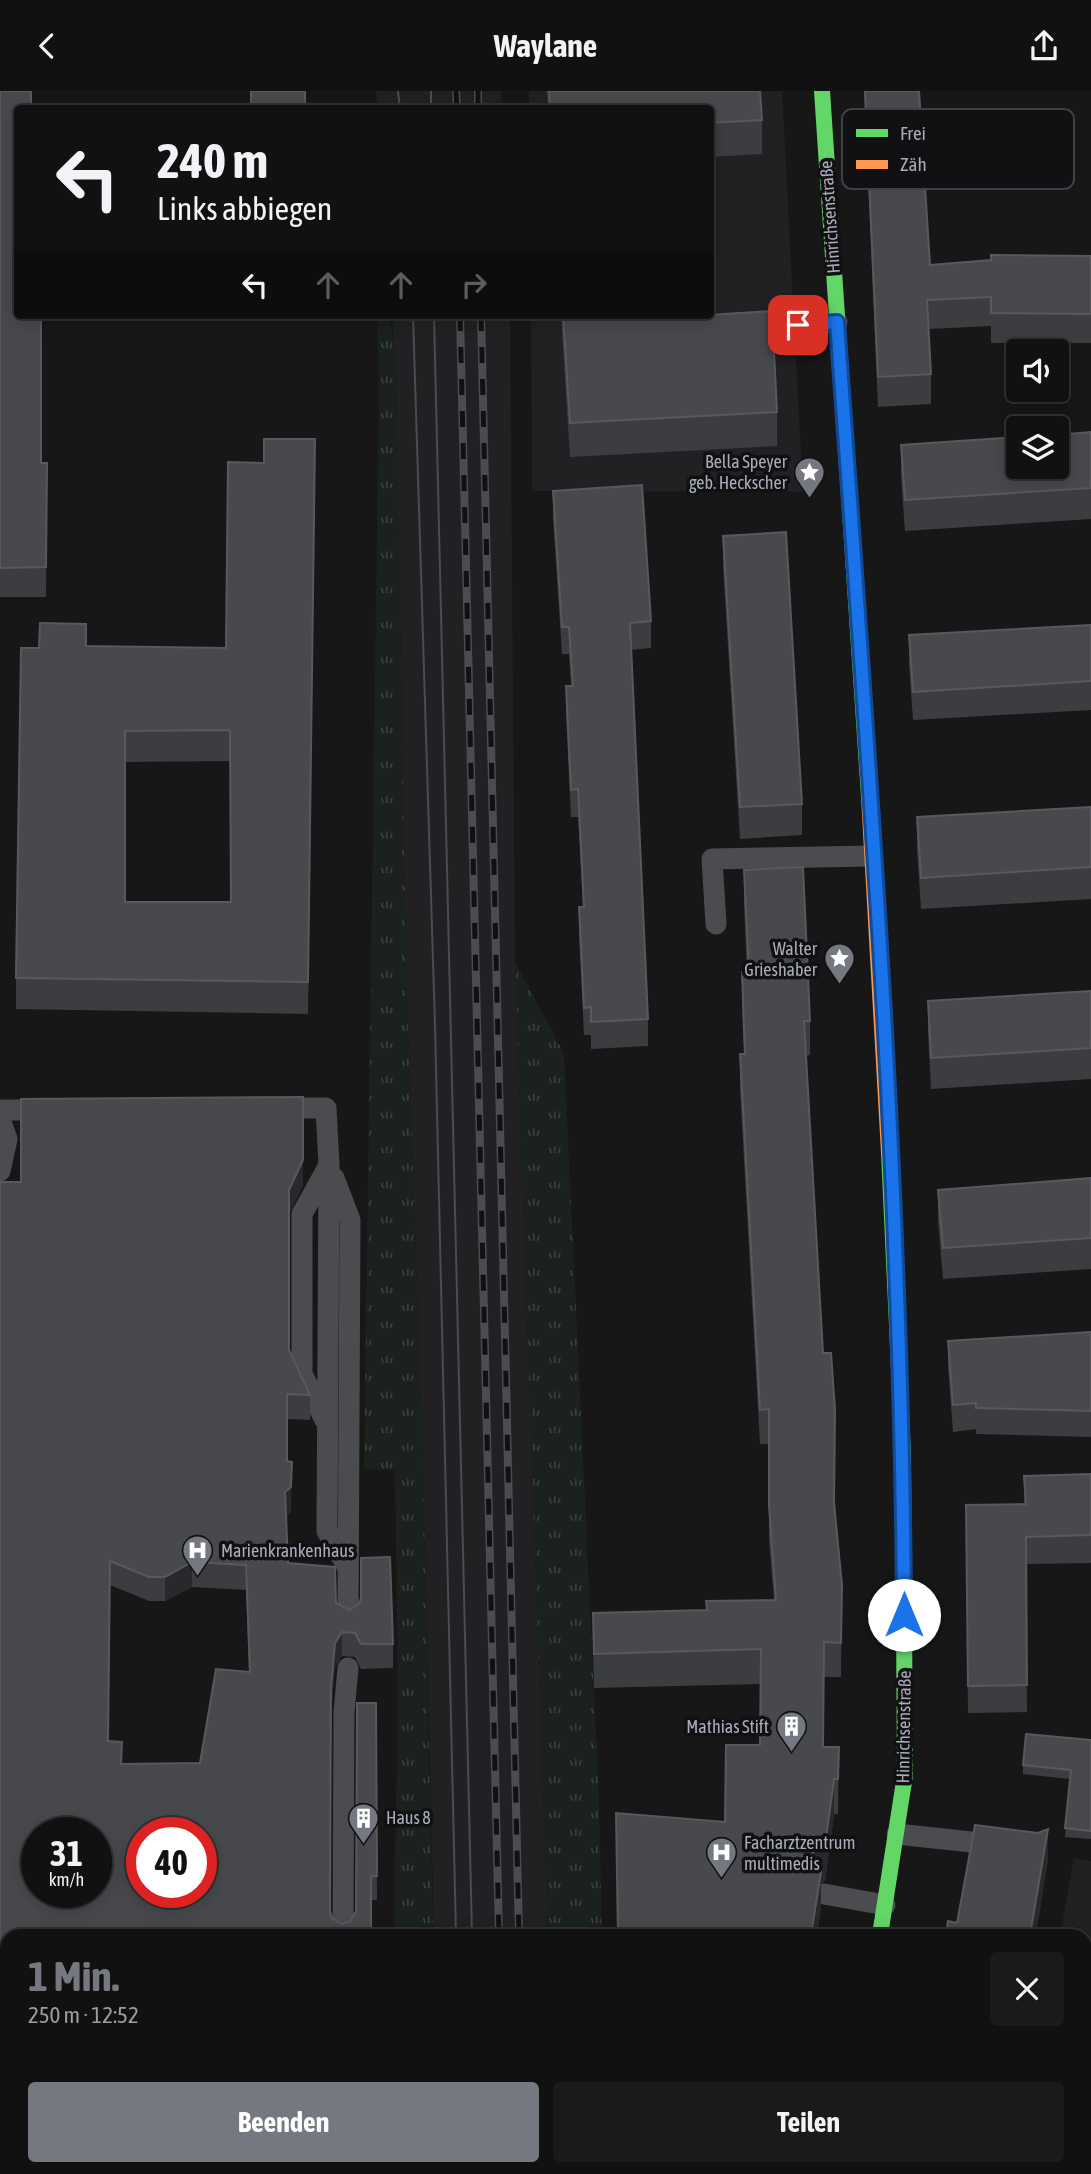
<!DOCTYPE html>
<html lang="de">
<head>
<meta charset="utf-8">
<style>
	:root { --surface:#111; --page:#1a1a1a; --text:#f1f3f6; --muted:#9c9d9f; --line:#303131; --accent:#757880 }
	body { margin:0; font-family:"Asap Condensed",sans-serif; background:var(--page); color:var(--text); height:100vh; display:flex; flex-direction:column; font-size:26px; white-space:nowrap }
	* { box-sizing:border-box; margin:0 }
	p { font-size:23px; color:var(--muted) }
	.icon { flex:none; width:38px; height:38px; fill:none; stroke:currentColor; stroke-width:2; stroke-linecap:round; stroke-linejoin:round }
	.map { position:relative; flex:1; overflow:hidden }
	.sheet { position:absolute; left:0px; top:1838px; width:1092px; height:247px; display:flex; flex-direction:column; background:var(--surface); border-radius:21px 21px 0 0; box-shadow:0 4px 18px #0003,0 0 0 2px var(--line) }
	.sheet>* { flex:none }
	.top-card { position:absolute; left:14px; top:14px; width:700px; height:214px; border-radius:7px; box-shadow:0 4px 18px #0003,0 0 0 2px var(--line); background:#111; color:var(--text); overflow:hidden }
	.controls { position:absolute; left:1006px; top:248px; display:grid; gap:14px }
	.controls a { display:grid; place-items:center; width:63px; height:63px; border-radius:7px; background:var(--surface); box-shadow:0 4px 18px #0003,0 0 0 2px var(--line); font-size:35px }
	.speed { position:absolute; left:21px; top:1726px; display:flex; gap:14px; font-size:35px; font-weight:700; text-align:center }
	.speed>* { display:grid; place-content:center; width:91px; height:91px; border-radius:50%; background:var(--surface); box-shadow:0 4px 18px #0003,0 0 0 2px var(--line); line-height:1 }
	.speed small { font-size:18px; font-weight:400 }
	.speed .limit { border:10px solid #d22; background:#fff; color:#111 }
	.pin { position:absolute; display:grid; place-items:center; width:60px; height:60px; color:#fff; margin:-30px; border-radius:14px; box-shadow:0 4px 10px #0006 }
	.me { position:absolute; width:77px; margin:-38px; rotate:0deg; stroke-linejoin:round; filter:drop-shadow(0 0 5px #0008) }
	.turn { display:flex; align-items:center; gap:24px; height:147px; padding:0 28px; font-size:32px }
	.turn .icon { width:91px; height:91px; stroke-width:2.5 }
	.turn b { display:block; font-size:49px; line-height:60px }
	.lanes { display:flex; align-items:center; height:66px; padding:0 28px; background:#0003; justify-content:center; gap:35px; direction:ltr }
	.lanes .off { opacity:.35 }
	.round { display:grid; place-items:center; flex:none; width:74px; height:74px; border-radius:7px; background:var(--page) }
	.headline { display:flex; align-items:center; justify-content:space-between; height:119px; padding:0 28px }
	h1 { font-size:42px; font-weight:700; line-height:52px; color:var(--accent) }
	.primary-button { display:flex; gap:14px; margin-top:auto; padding:14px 28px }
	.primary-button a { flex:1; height:80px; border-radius:7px; background:var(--accent); color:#fff; font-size:28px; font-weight:700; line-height:80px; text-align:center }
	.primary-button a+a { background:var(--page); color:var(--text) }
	header { display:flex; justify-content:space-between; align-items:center; height:91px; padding:0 28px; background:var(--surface); font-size:32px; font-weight:700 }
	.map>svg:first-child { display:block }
</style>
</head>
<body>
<header><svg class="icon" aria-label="back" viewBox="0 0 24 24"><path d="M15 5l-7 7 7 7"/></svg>Waylane<svg class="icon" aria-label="share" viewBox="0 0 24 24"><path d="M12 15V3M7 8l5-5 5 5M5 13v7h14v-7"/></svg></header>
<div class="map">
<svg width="1091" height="2083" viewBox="0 0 1091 2083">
	<defs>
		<pattern id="grass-tufts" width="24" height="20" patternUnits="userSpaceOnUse" patternTransform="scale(1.75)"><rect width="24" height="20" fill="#1b211c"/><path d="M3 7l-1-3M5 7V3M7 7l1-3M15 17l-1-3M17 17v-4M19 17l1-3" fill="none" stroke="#393f3b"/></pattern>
	</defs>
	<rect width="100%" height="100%" fill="#171717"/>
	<g fill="#212124">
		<path d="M376,0H501L502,17H377Z"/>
		<path d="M529,0H782L803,401L532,400L531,224H710V18L529,17Z"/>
		<path d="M392,224H510L515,871L548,1844H434L423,1374L406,878L396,280Z"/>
		<path d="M1074,1767L1091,1770V1923L1085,1922V1844H1060Z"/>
		<rect x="439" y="2077" width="116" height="6"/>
	</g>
	<g fill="url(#grass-tufts)">
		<path d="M377,224H390L396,280L406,878L423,1374L433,1844H394L398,1595L395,1379L364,1378L379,301Z"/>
		<path d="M515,871L564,962L599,1710L602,1844H548Z"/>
	</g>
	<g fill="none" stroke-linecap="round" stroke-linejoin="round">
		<g stroke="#4b4c50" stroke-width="21">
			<path d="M746,237L837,231"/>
			<path d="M716,833L712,768L872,765"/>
			<path d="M275,1017H326L329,1074L327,1440L348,1477"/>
			<path d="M0,1019H50"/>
			<path d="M0,1028L7,1048L0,1080"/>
			<path d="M334,1087L350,1129L348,1530"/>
			<path d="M325,1329L302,1283V1123L328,1076"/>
			<path d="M897,1743L999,1754"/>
			<path d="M824,1803L885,1814"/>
			<path d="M343,1844L344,1621L348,1577"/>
			<path d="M372,2077L375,2083"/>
		</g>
		<path stroke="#4b4c50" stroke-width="38" d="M844,2083L845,2077"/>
		<g stroke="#63d668" stroke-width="16">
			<path d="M822,0L869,705"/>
			<path d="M880,1844L905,1684L903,1364L889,1061"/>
		</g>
		<path stroke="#ff974d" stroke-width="16" d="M869,705L889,1061"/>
		<g stroke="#4b4c4f" stroke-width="2">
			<path d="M398,0L400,18"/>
			<path d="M431,0V18"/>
			<path d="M413,224L435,934L456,1844"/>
			<path d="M434,224L472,1844"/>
			<path d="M461,2077V2083"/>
			<path d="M478,2077V2083"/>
		</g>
		<defs>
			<g id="rail">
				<path d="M456,0L457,18"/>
				<path d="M478,0V18"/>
				<path d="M460,224L499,1844"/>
				<path d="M481,224L519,1844"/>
				<path d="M505,2077L506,2083"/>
				<path d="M525,2077V2083"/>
			</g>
		</defs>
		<use href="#rail" stroke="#4b4c4f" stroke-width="8"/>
		<use href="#rail" stroke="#111113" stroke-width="5" stroke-dasharray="16" stroke-linecap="butt"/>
	</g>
	<g fill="#3c3d40" fill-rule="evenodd">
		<path d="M0,0L18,18L41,372H47L46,506H0Z"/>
		<path d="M547,0H760L762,29V63L710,66V18H548Z"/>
		<path d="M864,0H919L930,174L1091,165V252H991V235L929,238L931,283V313L878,316Z"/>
		<path d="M561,224H660V227L777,321V355L570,366Z"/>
		<path d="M1091,341V428L905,440L901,385V354Z"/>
		<path d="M315,380L308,923L16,918V887L39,557L86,555L226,557ZM230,670L231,811H125V671Z"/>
		<path d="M553,400L651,530V557L631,559L648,928V955L591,958V944H584L579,843V816H583L578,726H571L566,622V595H571L569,563H562L553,427Z"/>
		<path d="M723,445L802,713V744L740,748L723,476Z"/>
		<path d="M1091,534V619L913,629L909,573V544Z"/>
		<path d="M1091,716V808L921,818L917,757V726Z"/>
		<path d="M744,779L810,930V964L806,965L823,1262L842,1494L841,1586H824L823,1656H839L838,1723H834L825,1790L821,1792V1816L817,1844H617L725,1731L760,1654V1593L594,1597L593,1556V1522L706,1519L774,1509L769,1450V1353H760L740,998V963H744L742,916V881H747L744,814Z"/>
		<path d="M1091,900V988L931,998L928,941V910Z"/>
		<path d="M1091,1087V1178L943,1188L938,1130V1099Z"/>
		<path d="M0,1091L303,1094L289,1123V1259L310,1304V1329L287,1328V1370L291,1420L286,1425L288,1472L336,1512L393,1553V1577L361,1578L355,1566L342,1565L335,1576L331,1621L330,1820L332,1827L342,1833L350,1831L356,1820L376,1612L377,1809H371V1844H7V1877L0,1875ZM110,1494L149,1510H165L192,1496L246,1499L249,1581L200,1672L122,1673L108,1650Z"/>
		<path d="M1091,1241V1346L976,1343V1338L953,1341L948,1276V1250Z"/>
		<path d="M1091,1383V1472L1026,1473L1027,1621L968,1622L966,1414L1024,1413V1385Z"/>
		<path d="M1091,1649V1748L1065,1746L1070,1688L1023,1683V1674Z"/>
		<path d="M734,2077H779L778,2083Z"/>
	</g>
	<g fill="#28292a">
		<path d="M303,1069V1094L289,1123V1099Z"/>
		<path d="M292,1371L291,1420L285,1425V1401Z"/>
		<path d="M192,1471V1496L165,1510V1486Z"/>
		<path d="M342,1541V1565L335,1576L331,1621V1597L335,1552Z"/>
		<path d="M834,1688V1723L825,1790L821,1792V1816L817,1844H811V1767Z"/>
		<path d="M1048,1738V1770L1036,1844H1030Z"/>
	</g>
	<g fill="#48494d" stroke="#57595e" stroke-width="2" fill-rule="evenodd">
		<path d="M0,0H31V18H18V224H41V372H47L46,476L0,477Z"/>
		<rect x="251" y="0" width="54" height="18"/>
		<path d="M549,0H760L762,29L710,32V18H550Z"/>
		<path d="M865,0H919L930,174L991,169V164L1091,165V223L991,222V206L927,209L931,283L878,286Z"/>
		<path d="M772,220L777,321L570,332L563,224H660V227Z"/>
		<path d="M1091,341V397L905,409L901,354L1018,346V376H1057V344Z"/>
		<path d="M264,348H315L308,891L16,887L21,557H39L40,532L86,533V555L226,557L228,371L264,372ZM230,639L231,811H125V640Z"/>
		<path d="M642,394L651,530L630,532L648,928L591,931V916L584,917L579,816H584L578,698L571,699L566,595H573L569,536H562L553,400Z"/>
		<path d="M786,441L802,713L740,716L723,445Z"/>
		<path d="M1091,534V590L913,601L909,544Z"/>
		<path d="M1091,716V776L921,787L917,726Z"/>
		<path d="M803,776L810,930H804L823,1262H831L835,1319L834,1413L842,1494L841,1552L824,1551L823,1656H839L838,1688H834L825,1755L814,1759L811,1767L815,1778L821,1781L811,1844H618L616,1722L725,1731L726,1654H760L761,1558L594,1563L593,1522L707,1519L706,1510L776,1509L769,1415V1318L760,1319L740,963H745L742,881H749L744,779Z"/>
		<path d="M1091,900V957L931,967L928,910Z"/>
		<path d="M303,1006V1069L289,1099V1259L310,1304L287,1303V1370L292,1371L291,1396L285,1401L288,1472L335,1476L336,1512L349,1519L359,1513L361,1507V1467L390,1466L393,1553H361L355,1542L342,1541L335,1552L331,1597L330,1820L332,1827L342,1833L350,1831L356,1820L357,1612H376L377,1785H371V1844H7V1852L0,1851V1091H21V1008ZM110,1470L149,1486H165L192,1471L246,1474L250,1581L216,1578L200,1672L121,1673L122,1651L108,1650ZM37,1741H96V1801H37ZM142,1741H201V1801H142Z"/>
		<path d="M1091,1087V1147L943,1157L938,1099Z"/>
		<path d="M1091,1241V1320L976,1317V1312L953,1314L948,1250Z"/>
		<path d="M1091,1383V1444L1026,1446L1027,1594L968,1595L966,1414L1026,1413L1024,1385Z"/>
		<path d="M1026,1643L1091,1649V1740L1065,1737L1071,1679L1023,1674Z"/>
		<path d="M975,1734L1038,1742L1048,1738L1030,1844H946L948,1830L957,1832Z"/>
		<path d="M1085,2046L1091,2047V2083H929L930,2077H1085Z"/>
	</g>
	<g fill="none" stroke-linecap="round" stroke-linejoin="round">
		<defs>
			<path id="route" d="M798,234L837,231C868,661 902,1093 904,1524"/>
		</defs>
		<use href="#route" stroke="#114b97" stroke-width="18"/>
		<use href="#route" stroke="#1a73e8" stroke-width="12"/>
	</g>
	<defs>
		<symbol id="sight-pin" viewBox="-11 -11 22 30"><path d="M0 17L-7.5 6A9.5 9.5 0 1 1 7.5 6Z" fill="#757880" stroke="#111113"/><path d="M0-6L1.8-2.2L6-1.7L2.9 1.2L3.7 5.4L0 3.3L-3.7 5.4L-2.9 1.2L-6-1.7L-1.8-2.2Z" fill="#fff"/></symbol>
		<symbol id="hospital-pin" viewBox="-11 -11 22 30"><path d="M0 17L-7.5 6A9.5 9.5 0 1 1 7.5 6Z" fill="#757880" stroke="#111113"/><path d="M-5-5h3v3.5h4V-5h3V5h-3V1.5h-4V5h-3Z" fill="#fff"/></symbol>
		<symbol id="building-pin" viewBox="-11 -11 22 30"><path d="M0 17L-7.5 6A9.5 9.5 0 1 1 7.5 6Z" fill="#757880" stroke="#111113"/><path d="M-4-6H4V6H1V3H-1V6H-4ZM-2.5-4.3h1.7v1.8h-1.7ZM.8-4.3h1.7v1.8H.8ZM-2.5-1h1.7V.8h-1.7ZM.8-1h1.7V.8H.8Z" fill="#fff"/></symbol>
	</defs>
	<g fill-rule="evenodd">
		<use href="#sight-pin" x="792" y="364" width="35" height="47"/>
		<use href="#sight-pin" x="822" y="850" width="35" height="47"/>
		<use href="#hospital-pin" x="180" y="1442" width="35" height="47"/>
		<use href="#building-pin" x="774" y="1618" width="35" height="47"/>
		<use href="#building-pin" x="346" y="1710" width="35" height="47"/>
		<use href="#hospital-pin" x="704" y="1744" width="35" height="47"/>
	</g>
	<g text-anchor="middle" stroke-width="7" stroke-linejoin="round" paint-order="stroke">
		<g font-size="18" fill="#a8adb8" stroke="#111113">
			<text transform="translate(830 126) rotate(-94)" y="6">Hinrichsenstraße</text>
			<text transform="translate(904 1636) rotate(-89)" y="6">Hinrichsenstraße</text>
		</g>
		<g font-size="18" fill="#a8adb8" stroke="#111113" text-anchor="end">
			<text x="787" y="377">Bella Speyer<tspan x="787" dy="21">geb. Heckscher</tspan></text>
			<text x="817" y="864">Walter<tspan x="817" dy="21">Grieshaber</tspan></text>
			<text x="221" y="1466" text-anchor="start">Marienkrankenhaus</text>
			<text x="769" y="1642">Mathias Stift</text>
			<text x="386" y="1733" text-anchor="start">Haus 8</text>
			<text x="744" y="1758" text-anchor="start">Facharztzentrum<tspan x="744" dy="21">multimedis</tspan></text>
		</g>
	</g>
	<rect x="842" y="18" width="232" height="80" rx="10" fill="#111113" stroke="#3e4045" stroke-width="2"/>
	<rect x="856" y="38" width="32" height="8" fill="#63d668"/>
	<rect x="856" y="69" width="32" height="9" fill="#ff974d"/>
	<g font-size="19" fill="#a8adb8">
		<text x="900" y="49">Frei</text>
		<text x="900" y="80">Zäh</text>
	</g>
</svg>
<div class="controls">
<a><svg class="icon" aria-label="sound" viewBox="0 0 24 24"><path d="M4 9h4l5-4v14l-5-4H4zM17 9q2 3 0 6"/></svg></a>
<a><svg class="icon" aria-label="layers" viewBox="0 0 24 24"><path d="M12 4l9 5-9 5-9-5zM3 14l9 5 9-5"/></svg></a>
</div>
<div class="speed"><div>31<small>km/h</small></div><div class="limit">40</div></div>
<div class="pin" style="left:798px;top:234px;background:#d93025"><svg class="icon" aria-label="arrive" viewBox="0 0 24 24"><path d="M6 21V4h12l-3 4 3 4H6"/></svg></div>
<svg class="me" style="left:904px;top:1524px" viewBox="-20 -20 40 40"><circle r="19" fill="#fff"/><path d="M0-13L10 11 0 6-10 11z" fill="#1a73e8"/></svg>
<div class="top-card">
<div class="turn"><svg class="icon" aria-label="left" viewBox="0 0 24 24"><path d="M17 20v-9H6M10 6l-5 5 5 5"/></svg><div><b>240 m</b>Links abbiegen</div></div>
<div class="lanes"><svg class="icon" aria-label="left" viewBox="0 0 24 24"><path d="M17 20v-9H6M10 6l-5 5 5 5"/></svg><svg class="icon off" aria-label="ahead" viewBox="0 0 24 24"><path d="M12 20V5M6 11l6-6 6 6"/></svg><svg class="icon off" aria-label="ahead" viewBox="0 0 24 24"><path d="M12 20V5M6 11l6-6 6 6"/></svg><svg class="icon off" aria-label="right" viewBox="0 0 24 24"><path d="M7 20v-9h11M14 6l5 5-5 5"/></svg></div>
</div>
<section class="sheet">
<div class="headline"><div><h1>1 Min.</h1><p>250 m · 12:52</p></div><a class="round"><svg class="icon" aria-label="close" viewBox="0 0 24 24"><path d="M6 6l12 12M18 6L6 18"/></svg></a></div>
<div class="primary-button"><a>Beenden</a><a>Teilen</a></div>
</section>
</div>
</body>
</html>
